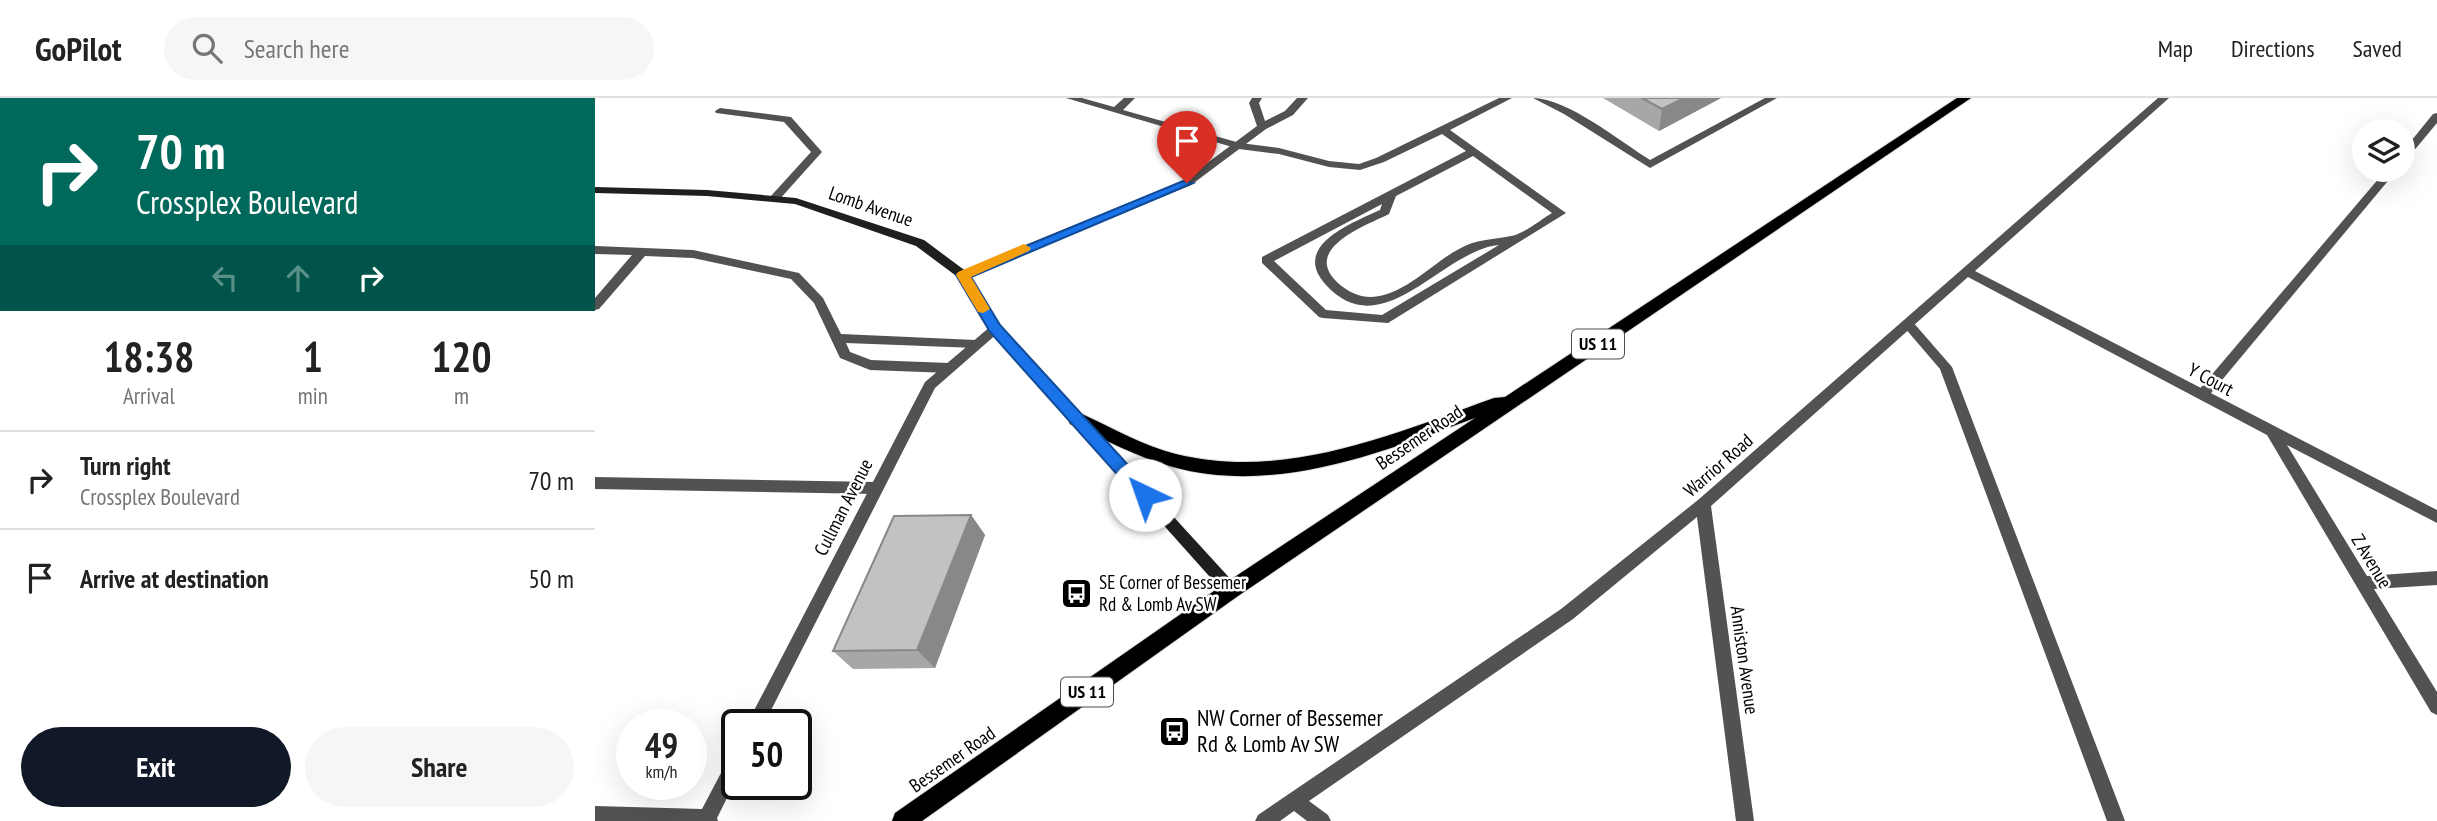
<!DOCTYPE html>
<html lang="en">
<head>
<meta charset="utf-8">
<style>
	:root { --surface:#fff; --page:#f6f6f6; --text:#222; --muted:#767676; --line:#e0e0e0; --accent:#111827 }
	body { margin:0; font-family:"PT Sans Narrow",sans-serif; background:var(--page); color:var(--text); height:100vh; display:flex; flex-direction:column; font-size:26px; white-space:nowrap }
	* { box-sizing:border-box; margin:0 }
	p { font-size:23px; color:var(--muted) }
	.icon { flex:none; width:38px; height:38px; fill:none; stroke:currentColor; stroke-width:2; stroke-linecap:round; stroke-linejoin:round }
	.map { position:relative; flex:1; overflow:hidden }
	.drawer { display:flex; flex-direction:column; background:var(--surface); width:595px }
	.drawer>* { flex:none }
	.guide { background:#00695c; color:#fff; overflow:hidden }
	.buttons { position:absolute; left:1757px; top:21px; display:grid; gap:14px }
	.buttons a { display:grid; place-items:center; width:63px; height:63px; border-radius:50%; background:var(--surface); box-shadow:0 7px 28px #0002; font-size:35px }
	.speed { position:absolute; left:21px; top:611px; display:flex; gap:14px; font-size:35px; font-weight:700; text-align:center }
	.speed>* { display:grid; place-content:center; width:91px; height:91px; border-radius:50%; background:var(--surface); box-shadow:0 7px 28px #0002; line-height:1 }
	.speed small { font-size:18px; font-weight:400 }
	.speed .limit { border:4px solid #111; border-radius:10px; background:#fff; color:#111 }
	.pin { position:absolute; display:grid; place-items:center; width:60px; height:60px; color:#fff; margin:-72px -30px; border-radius:50% 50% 50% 0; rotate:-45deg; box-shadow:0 0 7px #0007 }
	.pin .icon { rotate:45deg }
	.me { position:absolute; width:77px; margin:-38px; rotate:318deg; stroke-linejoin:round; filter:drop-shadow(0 0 5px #0008) }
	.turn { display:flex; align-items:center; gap:24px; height:147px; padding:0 21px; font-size:32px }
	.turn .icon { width:91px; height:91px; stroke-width:2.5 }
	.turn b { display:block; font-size:49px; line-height:60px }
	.lanes { display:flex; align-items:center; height:66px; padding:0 21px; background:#0003; justify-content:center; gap:35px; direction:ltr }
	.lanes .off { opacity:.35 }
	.eta { display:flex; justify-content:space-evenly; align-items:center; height:119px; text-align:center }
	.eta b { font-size:42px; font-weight:600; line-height:49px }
	.action { display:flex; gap:14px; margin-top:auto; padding:14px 21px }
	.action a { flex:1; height:80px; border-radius:42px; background:var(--accent); color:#fff; font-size:28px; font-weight:600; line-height:80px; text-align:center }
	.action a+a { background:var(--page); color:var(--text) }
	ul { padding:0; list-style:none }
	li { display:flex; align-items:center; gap:21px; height:98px; padding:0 21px; border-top:2px solid var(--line) }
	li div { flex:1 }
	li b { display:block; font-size:26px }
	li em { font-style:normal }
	header { display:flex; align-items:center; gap:42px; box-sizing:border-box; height:98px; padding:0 35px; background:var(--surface); border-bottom:2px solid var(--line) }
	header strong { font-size:33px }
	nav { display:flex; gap:38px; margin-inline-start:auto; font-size:24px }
	.search { width:490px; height:63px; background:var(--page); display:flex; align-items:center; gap:18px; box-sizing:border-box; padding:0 24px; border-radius:38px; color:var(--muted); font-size:26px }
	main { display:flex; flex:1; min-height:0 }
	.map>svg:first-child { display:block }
</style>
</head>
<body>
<header>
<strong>GoPilot</strong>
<div class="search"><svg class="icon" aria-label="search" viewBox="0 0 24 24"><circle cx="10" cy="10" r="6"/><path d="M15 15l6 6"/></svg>Search here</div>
<nav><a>Map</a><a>Directions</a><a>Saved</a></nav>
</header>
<main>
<section class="drawer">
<div class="guide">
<div class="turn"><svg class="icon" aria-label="right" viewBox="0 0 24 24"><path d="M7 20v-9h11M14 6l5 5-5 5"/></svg><div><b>70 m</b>Crossplex Boulevard</div></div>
<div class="lanes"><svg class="icon off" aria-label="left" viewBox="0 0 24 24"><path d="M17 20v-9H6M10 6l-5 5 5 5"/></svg><svg class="icon off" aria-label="ahead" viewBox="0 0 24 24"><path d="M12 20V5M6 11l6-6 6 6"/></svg><svg class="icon" aria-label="right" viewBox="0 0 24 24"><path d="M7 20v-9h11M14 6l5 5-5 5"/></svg></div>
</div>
<div class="eta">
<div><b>18:38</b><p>Arrival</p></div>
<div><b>1</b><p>min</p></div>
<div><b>120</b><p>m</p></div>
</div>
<ul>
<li><svg class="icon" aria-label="right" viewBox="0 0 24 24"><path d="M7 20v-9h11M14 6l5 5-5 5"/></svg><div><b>Turn right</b><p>Crossplex Boulevard</p></div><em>70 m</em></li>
<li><svg class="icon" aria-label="arrive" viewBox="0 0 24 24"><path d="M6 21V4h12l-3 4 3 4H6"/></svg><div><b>Arrive at destination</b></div><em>50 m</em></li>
</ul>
<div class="action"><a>Exit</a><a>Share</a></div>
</section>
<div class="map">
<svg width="1842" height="723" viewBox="0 0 1842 723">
	<rect width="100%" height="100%" fill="#fff"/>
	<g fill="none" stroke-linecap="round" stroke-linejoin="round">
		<defs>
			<path id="primary" d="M1362,0H1376L643,498L327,723H297L300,715L629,486L880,320C785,355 680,397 578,369C542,359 509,341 475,326L473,321L475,316H487C518,330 548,348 581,356C690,383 799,336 899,300L910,299Z"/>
		</defs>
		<use href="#primary" stroke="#dbdbdb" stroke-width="2"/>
		<g fill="#525252" fill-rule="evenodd">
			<path d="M471,0H487L519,9L529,0H540L528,12L645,45L684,50L734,63L764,66L781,60L904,0H917L855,32L971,115L793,225L728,220L724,219L667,165V159L871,53L847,36L789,64L765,72L734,69L684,56L644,51ZM878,58L957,115C945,122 929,136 916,138C897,142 881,141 864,151C837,165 809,198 776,199C763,199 752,193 743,185C706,151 770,128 794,116L801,98ZM787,106L785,112C757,125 695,148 731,187C788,249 847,152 904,147L787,217L731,212L679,163Z"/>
			<path d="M938,0C972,0 1026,44 1055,62L1170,0H1182L1055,70L969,16Z"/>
			<path d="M125,10L196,19L227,54L183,103H175V99L216,54L189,24L121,15L120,13Z"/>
			<path d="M1842,15V25L1812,61L1808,62V53L1838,16Z"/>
			<path d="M1791,72H1802L1612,300H1602L1600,297L1602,294Z"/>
			<path d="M0,148L98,152L204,175L228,200L246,236L381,242L387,246L381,250L251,245L255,254L276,262L354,265L360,270L354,275L275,272L245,260L219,205L196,181L98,160L50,158L4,211L0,212V200L37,157L0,156Z"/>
			<path d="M1313,222L1317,223L1357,269L1530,723H1512L1345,271L1309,229L1307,226Z"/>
			<path d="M0,379L281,384L286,386L288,390L286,394L281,396L0,391Z"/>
		</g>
		<g fill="#525252" fill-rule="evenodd">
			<path d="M657,0H667L664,5L670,23L690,13L702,0H713L698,17L671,31L596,87L372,180L368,181L362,177L364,174L588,83L662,28L654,5Z"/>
			<path d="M1563,0H1574L1380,173L1842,412V425L1692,347L1772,478L1842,473V487L1779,491L1842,594V617L1836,614L1672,337L1373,179L1116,408L1159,723H1141L1102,419L978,521L714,703L733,717L736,723H712L699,713L685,723H660L663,717L966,511L1103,402Z"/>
			<path d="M400,227L404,228L406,231L404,234L340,290L169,626H152L330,284L396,228Z"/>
			<path d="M142,654V680L122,720L123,723H0V708L107,711L136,656Z"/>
		</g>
		<path fill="#1f1f1f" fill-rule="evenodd" d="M0,89L112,92L201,100L329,142L372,174L404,228L641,487L644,492L641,497L636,499L631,497L396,234L364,180L321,148L200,106L112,98L0,95Z"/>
		<use href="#primary" fill="#000" fill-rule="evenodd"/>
	</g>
	<g fill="#a7a7a7">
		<path d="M1008,0H1126L1064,33Z"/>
		<path d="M376,417L390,437L340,570L258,571L238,553Z"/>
	</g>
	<g fill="#888">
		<path d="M1089,0H1126L1064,33L1067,11Z"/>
		<path d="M376,417L390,437L340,570L322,552Z"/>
	</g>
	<g fill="#c2c2c2" stroke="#888" stroke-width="2">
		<path d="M1047,0H1089L1067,11Z"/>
		<path d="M376,417L322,552L238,553L299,418Z"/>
	</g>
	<path fill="#1a73e8" stroke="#114b97" stroke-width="2" d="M588,83L598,85L376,179L405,227L556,392L558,397L550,403L544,401L395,234L361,177Z"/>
	<path fill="#f59e0b" d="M429,146L436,150L434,153L376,179L395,211L388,215L383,214L361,177L363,174Z"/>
	<defs>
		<symbol id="bus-square" viewBox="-11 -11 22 22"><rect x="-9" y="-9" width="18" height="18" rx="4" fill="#000" stroke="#fff"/><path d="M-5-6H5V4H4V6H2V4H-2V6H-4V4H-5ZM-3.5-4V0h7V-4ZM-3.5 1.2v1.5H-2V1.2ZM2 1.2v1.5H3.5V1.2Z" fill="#fff"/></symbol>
	</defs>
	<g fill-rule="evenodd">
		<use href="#bus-square" x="464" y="478" width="35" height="35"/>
		<use href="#bus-square" x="562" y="616" width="35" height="35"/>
	</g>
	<g text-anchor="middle" stroke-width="5" stroke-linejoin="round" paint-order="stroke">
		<g fill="#fff" stroke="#4c4c4c" stroke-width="2">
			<rect x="977" y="231.5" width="52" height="29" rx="5"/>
			<rect x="466" y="579.5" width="52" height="29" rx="5"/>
		</g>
		<g font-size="18" font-weight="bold" fill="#000">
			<text x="1003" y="252">US 11</text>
			<text x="492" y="600">US 11</text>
		</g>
		<g font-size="19" fill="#000" stroke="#fff">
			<text transform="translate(276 108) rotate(19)" y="7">Lomb Avenue</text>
			<text transform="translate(1616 281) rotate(28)" y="7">Y Court</text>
			<text transform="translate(824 339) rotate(-34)" y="7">Bessemer Road</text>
			<text transform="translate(1123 367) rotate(-41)" y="7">Warrior Road</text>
			<text transform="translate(248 409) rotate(-63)" y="7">Cullman Avenue</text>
			<text transform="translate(1777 463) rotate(59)" y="7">Z Avenue</text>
			<text transform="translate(1150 562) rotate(82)" y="7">Anniston Avenue</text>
			<text transform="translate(357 661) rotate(-35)" y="7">Bessemer Road</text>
		</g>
		<g font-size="19" fill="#000" stroke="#fff" text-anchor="start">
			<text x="504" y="491">SE Corner of Bessemer<tspan x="504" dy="22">Rd &amp; Lomb Av SW</tspan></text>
		</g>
		<g font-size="23" fill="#000" stroke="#fff" text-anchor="start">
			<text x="602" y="628">NW Corner of Bessemer<tspan x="602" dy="26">Rd &amp; Lomb Av SW</tspan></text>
		</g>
	</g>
</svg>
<div class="buttons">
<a><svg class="icon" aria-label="layers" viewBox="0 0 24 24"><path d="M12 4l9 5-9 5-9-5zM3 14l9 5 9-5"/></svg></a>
</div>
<div class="speed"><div>49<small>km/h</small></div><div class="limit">50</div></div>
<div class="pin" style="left:592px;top:85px;background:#d93025"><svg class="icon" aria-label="arrive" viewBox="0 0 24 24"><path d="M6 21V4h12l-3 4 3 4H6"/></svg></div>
<svg class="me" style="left:550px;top:397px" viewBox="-20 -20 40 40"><circle r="19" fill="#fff"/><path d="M0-13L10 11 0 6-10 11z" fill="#1a73e8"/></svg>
</div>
</main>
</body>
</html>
